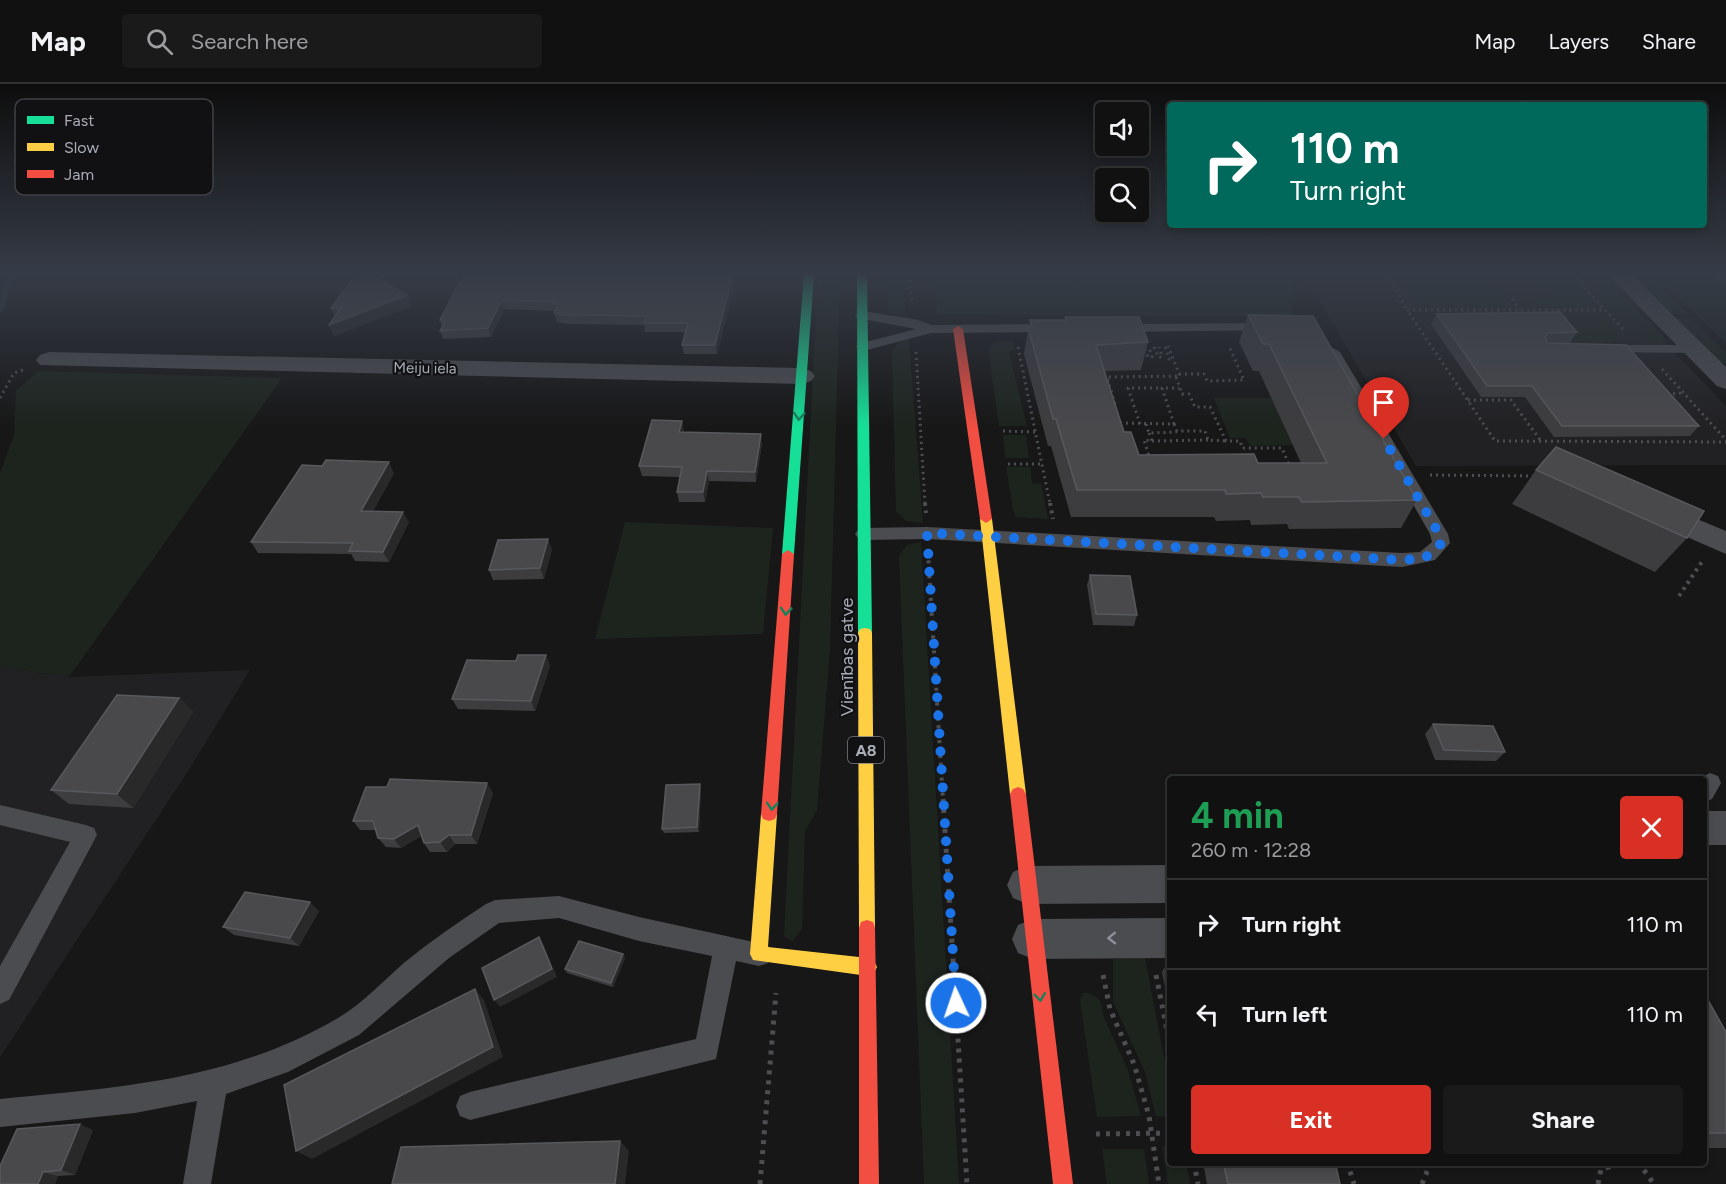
<!DOCTYPE html>
<html lang="en">
<head>
<meta charset="utf-8">
<style>
	:root { --surface:#111; --page:#1a1a1a; --text:#f1f3f6; --muted:#9c9d9f; --line:#303131; --accent:#d93025 }
	body { margin:0; font-family:Figtree,sans-serif; background:var(--page); color:var(--text); height:100vh; display:flex; flex-direction:column; font-size:22px; white-space:nowrap }
	* { box-sizing:border-box; margin:0 }
	p { font-size:20px; color:var(--muted) }
	.icon { flex:none; width:33px; height:33px; fill:none; stroke:currentColor; stroke-width:2; stroke-linecap:round; stroke-linejoin:round }
	.map { position:relative; flex:1; overflow:hidden }
	.details { position:absolute; left:1167px; top:692px; width:540px; height:390px; display:flex; flex-direction:column; background:var(--surface); border-radius:6px; box-shadow:0 3px 9px #0003,0 0 0 2px var(--line) }
	.details>* { flex:none }
	.hud { position:absolute; left:1167px; top:18px; width:540px; height:126px; border-radius:6px; box-shadow:0 3px 9px #0003,0 0 0 2px var(--line); background:#00695c; color:#fff; overflow:hidden }
	.tools { position:absolute; left:1095px; top:18px; display:grid; gap:12px }
	.tools a { display:grid; place-items:center; width:54px; height:54px; border-radius:6px; background:var(--surface); box-shadow:0 3px 9px #0003,0 0 0 2px var(--line); font-size:30px }
	.pin { position:absolute; display:grid; place-items:center; width:51px; height:51px; color:#fff; margin:-62px -26px; border-radius:50% 50% 50% 0; rotate:-45deg; box-shadow:0 0 6px #0007 }
	.pin .icon { rotate:45deg }
	.me { position:absolute; width:66px; margin:-33px; rotate:357deg; stroke-linejoin:round; filter:drop-shadow(0 0 4px #0008) }
	.turn { display:flex; align-items:center; gap:21px; height:126px; padding:0 24px; font-size:27px }
	.turn .icon { width:78px; height:78px; stroke-width:2.5 }
	.turn b { display:block; font-size:42px; line-height:51px }
	.round { display:grid; place-items:center; flex:none; width:63px; height:63px; border-radius:6px; background:var(--page) }
	.head { display:flex; align-items:center; justify-content:space-between; height:102px; padding:0 24px }
	h1 { font-size:36px; font-weight:700; line-height:45px; color:#1e9e55 }
	.button { display:flex; gap:12px; margin-top:auto; padding:12px 24px }
	.button a { flex:1; height:69px; border-radius:6px; background:var(--accent); color:#fff; font-size:24px; font-weight:700; line-height:69px; text-align:center }
	.button a+a { background:var(--page); color:var(--text) }
	ul { padding:0; list-style:none }
	li { display:flex; align-items:center; gap:18px; height:90px; padding:0 24px; border-top:2px solid var(--line) }
	li div { flex:1 }
	li b { display:block; font-size:22px }
	li em { font-style:normal }
	header { display:flex; align-items:center; gap:36px; box-sizing:border-box; height:84px; padding:0 30px; background:var(--surface); border-bottom:2px solid var(--line) }
	header strong { font-size:28px }
	nav { display:flex; gap:33px; margin-inline-start:auto; font-size:21px }
	.search { width:420px; height:54px; background:var(--page); display:flex; align-items:center; gap:15px; box-sizing:border-box; padding:0 21px; border-radius:6px; color:var(--muted); font-size:22px }
	.map>svg:first-child { display:block }
</style>
</head>
<body>
<header>
<strong>Map</strong>
<div class="search"><svg class="icon" aria-label="search" viewBox="0 0 24 24"><circle cx="10" cy="10" r="6"/><path d="M15 15l6 6"/></svg>Search here</div>
<nav><a>Map</a><a>Layers</a><a>Share</a></nav>
</header>
<div class="map">
<svg width="1726" height="1100" viewBox="0 0 1726 1100">
	<rect width="100%" height="100%" fill="#171717"/>
	<g fill="#212123">
		<path d="M1304,190H1599L1726,322V381L1416,382Z"/>
		<path d="M0,583L69,593L250,586L190,684L0,973Z"/>
	</g>
	<g fill="#1d241e">
		<path d="M818,190H840L830,566L817,726L805,747L802,845L792,857L784,852Z"/>
		<path d="M886,190H903L906,232L888,228Z"/>
		<path d="M935,190H1050L1076,199L1090,190H1285L1294,205L1291,233L937,230Z"/>
		<path d="M1392,190H1569L1596,222L1519,221L1514,215L1554,214L1539,198L1493,196L1515,222L1418,221L1401,197L1397,198Z"/>
		<path d="M1580,190H1602L1668,258L1641,254L1634,250L1597,210L1608,209L1595,194H1583Z"/>
		<path d="M1630,190H1647L1689,230H1671Z"/>
		<path d="M1655,190H1712L1726,203V259Z"/>
		<path d="M1532,229H1601L1615,243L1613,245L1619,257H1569Z"/>
		<path d="M1692,234L1726,269V281L1717,276L1676,235Z"/>
		<path d="M909,255L923,439L906,437L896,427L892,267L898,259Z"/>
		<path d="M1013,257L1015,266L1009,267L1027,342H999L988,264L994,259Z"/>
		<path d="M38,287L282,294L69,593L0,583V389L14,351L16,307Z"/>
		<path d="M1214,314H1272L1294,361L1251,362L1245,354H1230Z"/>
		<path d="M1003,351H1026L1029,374H1005Z"/>
		<path d="M1006,383H1030L1032,399L1041,400L1048,435L1016,433L1013,426Z"/>
		<path d="M625,438L773,444L763,550L595,555Z"/>
		<path d="M921,458L959,1100H924L899,472L907,461Z"/>
		<path d="M1145,874L1170,1004V1033L1156,1032L1145,988L1113,918V875Z"/>
		<path d="M1083,909H1090L1100,916L1104,934L1128,986L1141,1032L1097,1033L1080,916Z"/>
		<path d="M1162,1062L1170,1063V1078L1186,1079L1190,1100H1168Z"/>
		<path d="M1102,1065H1144L1149,1100H1107Z"/>
	</g>
	<g fill="none" stroke-linecap="round" stroke-linejoin="round">
		<path fill="#2a3239" fill-rule="evenodd" d="M8,190H14L3,227L0,229V216Z"/>
		<g stroke="#4d4e52" stroke-width="3" stroke-dasharray="2 4" stroke-linecap="butt">
			<path d="M909,190L912,219"/>
			<path d="M1388,190L1407,226"/>
			<path d="M1573,190L1604,225"/>
			<path d="M1512,215L1520,225"/>
			<path d="M1623,245L1605,226H1407L1495,357L1726,358"/>
			<path d="M1018,263L1050,420"/>
			<path d="M1154,263L1158,273H1162L1159,263"/>
			<path d="M1165,263L1169,275H1173"/>
			<path d="M1145,265L1148,273H1152L1149,263"/>
			<path d="M916,268L925,420"/>
			<path d="M1662,285L1726,356"/>
			<path d="M1179,290H1204L1207,297L1244,296L1229,262"/>
			<path d="M1176,293L1182,310H1189L1195,323H1210L1226,357H1240L1242,364H1282L1290,383"/>
			<path d="M1667,310L1683,309"/>
			<path d="M0,314L14,289L23,286"/>
			<path d="M1468,316H1511L1541,357"/>
			<path d="M1115,320L1107,293L1180,292L1168,262"/>
			<path d="M1120,339L1174,340L1162,304H1179"/>
			<path d="M1140,340L1128,304H1162"/>
			<path d="M1146,340L1149,349L1177,348"/>
			<path d="M1174,340L1177,347H1205L1208,356L1226,357"/>
			<path d="M1003,347L1035,348"/>
			<path d="M1149,349L1152,357L1144,356L1150,375"/>
			<path d="M1152,357L1208,356"/>
			<path d="M1008,380H1042"/>
			<path d="M1430,391L1537,392"/>
		</g>
		<g stroke="#4d4e52" stroke-width="4" stroke-dasharray="3 4.5" stroke-linecap="butt">
			<path d="M925,419L926,429"/>
			<path d="M1050,419L1053,435"/>
			<path d="M928,469L943,717"/>
			<path d="M1679,512L1703,476"/>
		</g>
		<g stroke="#4d4e52" stroke-width="5" stroke-dasharray="4 6" stroke-linecap="butt">
			<path d="M943,715L967,1100"/>
			<path d="M1103,891L1110,925L1134,980L1149,1032L1159,1100"/>
			<path d="M1156,891L1170,961"/>
			<path d="M1096,1050L1170,1049"/>
			<path d="M1194,1078L1198,1100"/>
			<path d="M1347,1078L1354,1100"/>
			<path d="M1638,1078L1654,1100"/>
			<path d="M760,1100L776,909"/>
			<path d="M1422,1100L1431,1078"/>
			<path d="M1598,1100L1601,1085L1609,1083L1612,1078"/>
		</g>
		<g fill="#4b4c50" fill-rule="evenodd">
			<path d="M862,227L914,235L932,241L1055,240L1062,244L1055,248L931,249L863,267L856,263L858,260L916,245L857,234L855,231Z"/>
			<path d="M1271,239L1276,240V246L1117,248L1110,244L1117,240Z"/>
			<path d="M1604,261H1694L1701,265L1694,269L1599,268L1597,265L1599,262Z"/>
			<path d="M1333,264L1340,268L1448,450L1450,459L1435,476L1402,483L927,455L864,456L858,454L855,450L858,446L864,444L927,443L1402,469L1420,468L1432,458L1430,450L1326,268Z"/>
			<path d="M1710,689L1718,692L1721,699L1712,715L1704,718V694H1701Z"/>
			<path d="M0,721L86,741L94,744L97,751L9,916L0,920V882L70,758L0,741Z"/>
			<path d="M559,812L639,833L768,861L771,870L768,879L759,882L736,877L716,975L470,1036L460,1032L456,1022L460,1012L470,1008L696,955L712,872L639,857L559,834L499,839L449,874L359,951L288,988L226,1010L211,1100H183L197,1017L135,1029L0,1043V1015C121,1003 230,997 338,934C362,920 384,896 405,878C431,857 458,838 486,820L495,816Z"/>
		</g>
		<g fill="#4b4c50" fill-rule="evenodd">
			<path d="M1607,190H1631L1726,283V305L1717,302Z"/>
			<path d="M49,268L802,284L811,287L815,292L811,297L802,300L40,281L36,276L40,271Z"/>
			<path d="M1651,416L1726,447V470L1641,433L1636,426L1641,419Z"/>
			<rect x="1704" y="727" width="22" height="34"/>
			<path d="M1170,781V819L1027,820L1013,814L1007,801L1013,788L1027,782Z"/>
			<path d="M1170,834V874L1033,875L1018,869L1012,855L1018,841L1033,835Z"/>
		</g>
		<g fill="#16e098" fill-rule="evenodd">
			<path d="M804,190H814L794,470L788,474L782,470Z"/>
			<path d="M857,190H867L872,549L870,553H860L858,549Z"/>
		</g>
		<g fill="#ffcf43" fill-rule="evenodd">
			<path d="M986,431L992,435L1026,710L1023,715L1018,717L1013,715L1010,710L980,435Z"/>
			<path d="M865,544L870,545L872,549L875,844L873,850L867,852L861,850L859,844L858,549L860,545Z"/>
			<path d="M769,723L775,725L777,730L768,863L868,874L874,877L877,883L874,889L868,892L753,876L750,870L761,730L763,725Z"/>
		</g>
		<g fill="#f24e42" fill-rule="evenodd">
			<path d="M958,242L963,245L992,435L986,439L980,435L953,245Z"/>
			<path d="M788,466L794,470L777,730L775,735L769,737L763,735L761,730L782,470Z"/>
			<path d="M1018,703L1023,705L1026,710L1073,1100H1053L1010,710L1013,705Z"/>
			<path d="M867,836L873,838L875,844L879,1100H859V844L861,838Z"/>
		</g>
	</g>
	<g fill="#3d3d3f">
		<path d="M464,190H737L717,270H684L682,261L686,248H645L644,241L568,240L557,238L554,229L555,227L504,225L491,253L443,255L440,247L442,242L440,236Z"/>
		<path d="M1712,190H1726V203Z"/>
		<path d="M407,211L411,222L334,252L329,241L335,233L331,224Z"/>
		<path d="M1437,230L1577,248L1570,259H1562L1699,342L1690,352L1554,353L1525,313H1481L1431,240Z"/>
		<path d="M1248,231L1417,416L1401,444L1289,445L1287,440L1251,441L1250,436L1216,437L1214,433H1071L1051,362H1048L1024,270L1030,236H1065V233L1148,258L1141,286L1105,287L1124,348L1139,371L1258,379H1301L1259,287H1253L1239,258Z"/>
		<path d="M682,337L683,348L762,360L756,398L709,397L705,418H679L677,408L680,393L642,392L639,382Z"/>
		<path d="M1536,386L1687,454L1655,488L1512,420Z"/>
		<path d="M394,389L373,427L409,438L389,478L355,477L351,470L258,469L251,458Z"/>
		<path d="M552,465L544,495L493,496L489,486Z"/>
		<path d="M1090,491L1137,531L1134,542L1093,541L1087,501Z"/>
		<path d="M546,571L550,582L535,627L458,625L452,615Z"/>
		<path d="M179,614L193,628L133,724L69,720L51,706Z"/>
		<path d="M1433,640L1505,668L1496,677L1435,676L1425,650Z"/>
		<path d="M701,704L699,748L664,749L662,745Z"/>
		<path d="M493,709L477,760H455L447,768H430L424,759L421,752L401,764L386,763L378,754L376,746H360L353,737Z"/>
		<path d="M319,827L299,862L234,851L223,843Z"/>
		<path d="M623,870L625,874L613,903L567,889L565,885Z"/>
		<path d="M1170,875V927L1162,888Z"/>
		<path d="M1704,909L1726,948V1064H1704Z"/>
		<path d="M93,1046L75,1091L58,1092L55,1100H0Z"/>
		<path d="M1203,1078H1335L1340,1100H1207Z"/>
	</g>
	<g fill="#29292a">
		<path d="M733,190H737L717,270L715,261Z"/>
		<path d="M407,211L411,222L334,252L329,241Z"/>
		<path d="M502,216L504,225L491,253L488,244Z"/>
		<path d="M682,337L684,347L681,358L679,348Z"/>
		<path d="M761,350L762,360L756,398L755,388Z"/>
		<path d="M389,378L394,389L367,438L361,427Z"/>
		<path d="M707,387L709,397L705,418L703,408Z"/>
		<path d="M403,428L409,438L389,478L383,468Z"/>
		<path d="M548,455L552,465L544,495L540,484Z"/>
		<path d="M546,571L550,582L535,627L531,617Z"/>
		<path d="M179,614L193,628L133,724L117,710Z"/>
		<path d="M487,699L493,709L477,760L471,751Z"/>
		<path d="M700,700L701,704L699,748L697,743Z"/>
		<path d="M418,741L424,750L401,764L394,755Z"/>
		<path d="M449,751L455,760L447,768L440,758Z"/>
		<path d="M310,818L319,827L299,862L290,854Z"/>
		<path d="M539,853L544,862L557,893L500,923L494,916Z"/>
		<path d="M623,870L625,874L613,903L611,899Z"/>
		<path d="M475,905L484,916L503,973L312,1075L296,1067Z"/>
		<path d="M80,1040L93,1046L75,1091L61,1086Z"/>
		<path d="M620,1057L629,1067L625,1100H615Z"/>
		<path d="M43,1088L58,1092L55,1100H38Z"/>
	</g>
	<g fill="#49494c" stroke="#58595d" stroke-width="1.5">
		<path d="M464,190H733L715,261H682L688,239H644L646,232L565,231L554,229L558,220H553L554,218L502,216L488,244L440,247L445,236H440Z"/>
		<path d="M373,192L407,211L329,241L341,224H331L350,198Z"/>
		<path d="M1560,228L1577,248L1548,249L1545,253L1547,259L1626,261L1699,342H1562L1532,302H1487L1437,230Z"/>
		<path d="M1248,231L1313,232L1417,416L1302,418L1299,413H1263L1261,409L1226,410L1225,406H1077L1056,335H1053L1028,243H1032L1030,236H1067L1065,233H1139L1148,258L1096,261L1124,348H1131L1139,371L1254,370L1258,379H1327L1269,260H1263Z"/>
		<path d="M652,336L682,337L679,348L761,350L755,388L707,387L703,408H677L682,383L639,382Z"/>
		<path d="M1556,363L1704,427L1687,454L1536,386Z"/>
		<path d="M326,376L389,378L361,427L403,428L383,468L349,467L353,459L251,458L302,381L322,382Z"/>
		<path d="M548,455L540,484L489,486L498,456Z"/>
		<path d="M1090,491L1130,492L1137,531L1096,530Z"/>
		<path d="M518,571H546L531,617L452,615L467,576L516,577Z"/>
		<path d="M117,611L179,614L117,710L51,706Z"/>
		<path d="M1433,640L1493,642L1505,668L1444,666Z"/>
		<path d="M1441,692L1442,694H1407V693Z"/>
		<path d="M390,695L487,699L471,751H449L440,758L424,759L418,741L394,755L378,754L373,737H353L366,703H387Z"/>
		<path d="M700,700L697,743L662,745L666,701Z"/>
		<path d="M245,808L310,818L290,854L223,843Z"/>
		<path d="M539,853L552,885L494,916L482,884Z"/>
		<path d="M579,857L623,870L611,899L565,885Z"/>
		<path d="M475,905L493,963L296,1067L284,1001Z"/>
		<path d="M1704,909L1726,948V1049H1704Z"/>
		<path d="M80,1040L61,1086L43,1088L38,1100H0V1082L17,1045Z"/>
		<path d="M620,1057L615,1100H392L401,1063Z"/>
		<path d="M1223,1078H1335L1340,1100H1228Z"/>
	</g>
	<defs><path id="oneway-chevron" d="M-2-3.5L2.5 0L-2 3.5" fill="none" stroke-width="1.6" stroke-linecap="round" stroke-linejoin="round" transform="scale(1.5)"/></defs>
	<g stroke="#14835c">
		<use href="#oneway-chevron" transform="translate(799 332) rotate(94)"/>
		<use href="#oneway-chevron" transform="translate(786 527) rotate(94)"/>
		<use href="#oneway-chevron" transform="translate(772 722) rotate(94)"/>
		<use href="#oneway-chevron" transform="translate(1040 913) rotate(83)"/>
	</g>
	<use stroke="#8c9099" href="#oneway-chevron" transform="translate(1112 854) rotate(179)"/>
	<linearGradient id="sky" x2="0" y2="1"><stop stop-color="#0d0d0d"/><stop offset="0.55" stop-color="#363c47"/><stop offset="1" stop-color="#363c47" stop-opacity="0"/></linearGradient>
	<rect width="1726" height="344" fill="url(#sky)"/>
	<g fill="none" stroke-linecap="round" stroke-linejoin="round">
		<path stroke="#1a73e8" stroke-width="10" stroke-dasharray="0 18" d="M956,919L927,449L1402,476C1420,475 1431,475 1441,459L1439,450L1384,355"/>
	</g>
	<g text-anchor="middle" stroke-width="4.5" stroke-linejoin="round" paint-order="stroke">
		<g font-size="15" fill="#a8adb8" stroke="#111113">
			<text transform="translate(425 284) rotate(1)" y="5">Meiju iela</text>
		</g>
		<rect fill="#111113" stroke="#7b7e86" stroke-width="1.5" x="848" y="653" width="36" height="26" rx="4.5"/>
		<g font-size="16" font-weight="bold" fill="#a8adb8">
			<text x="866" y="672">A8</text>
		</g>
		<g font-size="18" fill="#a8adb8" stroke="#111113">
			<text transform="translate(847 573) rotate(-90)" y="6">Vienības gatve</text>
		</g>
	</g>
	<rect x="15" y="15" width="198" height="96" rx="9" fill="#111113" stroke="#3e4045" stroke-width="1.5"/>
	<rect x="27" y="32" width="27" height="8" fill="#16e098"/>
	<rect x="27" y="59" width="27" height="8" fill="#ffcf43"/>
	<rect x="27" y="86" width="27" height="8" fill="#f24e42"/>
	<g font-size="16" fill="#a8adb8">
		<text x="64" y="42">Fast</text>
		<text x="64" y="69">Slow</text>
		<text x="64" y="96">Jam</text>
	</g>
</svg>
<div class="tools">
<a><svg class="icon" aria-label="sound" viewBox="0 0 24 24"><path d="M4 9h4l5-4v14l-5-4H4zM17 9q2 3 0 6"/></svg></a>
<a><svg class="icon" aria-label="search" viewBox="0 0 24 24"><circle cx="10" cy="10" r="6"/><path d="M15 15l6 6"/></svg></a>
</div>
<div class="pin" style="left:1384px;top:355px;background:#d93025"><svg class="icon" aria-label="arrive" viewBox="0 0 24 24"><path d="M6 21V4h12l-3 4 3 4H6"/></svg></div>
<svg class="me" style="left:956px;top:919px" viewBox="-20 -20 40 40"><circle r="17" fill="#1a73e8" stroke="#fff" stroke-width="3"/><path d="M0-11L8 9 0 5-8 9z" fill="#fff"/></svg>
<div class="hud">
<div class="turn"><svg class="icon" aria-label="right" viewBox="0 0 24 24"><path d="M7 20v-9h11M14 6l5 5-5 5"/></svg><div><b>110 m</b>Turn right</div></div>
</div>
<section class="details">
<div class="head"><div><h1>4 min</h1><p>260 m · 12:28</p></div><a class="round" style="background:#d93025;color:#fff"><svg class="icon" aria-label="close" viewBox="0 0 24 24"><path d="M6 6l12 12M18 6L6 18"/></svg></a></div>
<ul>
<li><svg class="icon" aria-label="right" viewBox="0 0 24 24"><path d="M7 20v-9h11M14 6l5 5-5 5"/></svg><div><b>Turn right</b></div><em>110 m</em></li>
<li><svg class="icon" aria-label="left" viewBox="0 0 24 24"><path d="M17 20v-9H6M10 6l-5 5 5 5"/></svg><div><b>Turn left</b></div><em>110 m</em></li>
</ul>
<div class="button"><a>Exit</a><a>Share</a></div>
</section>
</div>
</body>
</html>
